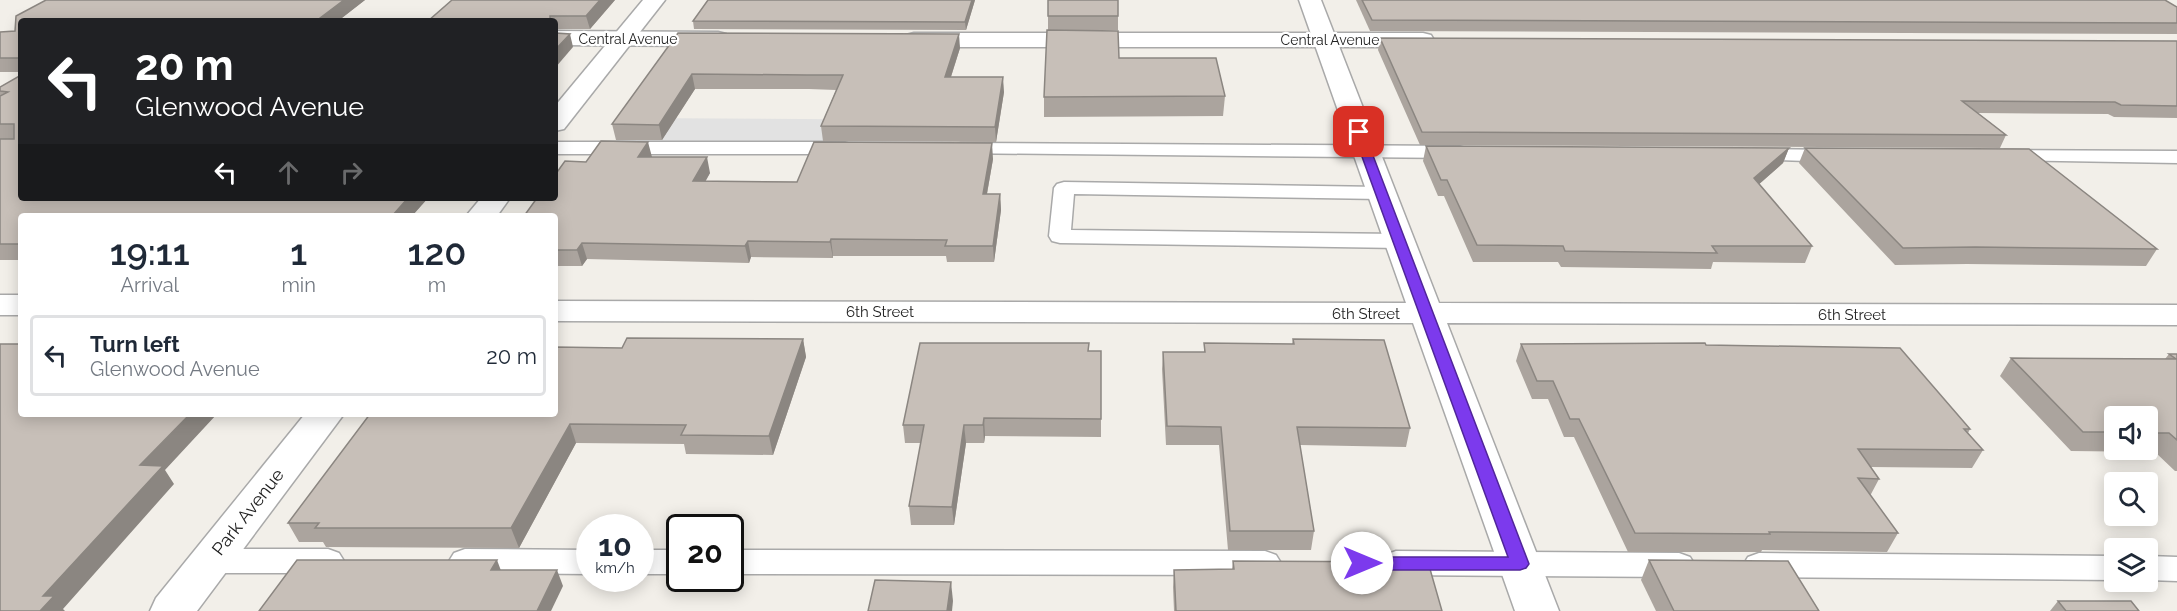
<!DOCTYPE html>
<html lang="en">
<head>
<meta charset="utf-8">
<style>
	:root { --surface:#fff; --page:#f6f6f7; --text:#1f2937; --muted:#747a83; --line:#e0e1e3 }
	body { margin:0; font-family:Raleway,sans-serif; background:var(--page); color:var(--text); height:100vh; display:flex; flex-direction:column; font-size:22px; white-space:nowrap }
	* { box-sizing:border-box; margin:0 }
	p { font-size:20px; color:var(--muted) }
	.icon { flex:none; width:33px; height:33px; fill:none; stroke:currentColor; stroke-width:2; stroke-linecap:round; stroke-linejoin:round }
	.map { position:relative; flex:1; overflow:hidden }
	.side { position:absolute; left:18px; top:213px; width:540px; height:204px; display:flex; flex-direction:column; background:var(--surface); border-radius:6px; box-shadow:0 3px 15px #0003 }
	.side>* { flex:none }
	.hud { position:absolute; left:18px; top:18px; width:540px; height:183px; border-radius:6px; box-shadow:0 3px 15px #0003; background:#202124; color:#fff; overflow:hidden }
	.controls { position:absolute; left:2104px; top:406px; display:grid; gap:12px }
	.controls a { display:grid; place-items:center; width:54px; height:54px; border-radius:6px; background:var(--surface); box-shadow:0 3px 15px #0003; font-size:30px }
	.speed { position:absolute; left:576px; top:514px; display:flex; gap:12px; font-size:30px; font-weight:700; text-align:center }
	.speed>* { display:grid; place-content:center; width:78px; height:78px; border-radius:50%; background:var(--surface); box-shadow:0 3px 15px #0003; line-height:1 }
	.speed small { font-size:15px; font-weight:400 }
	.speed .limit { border:3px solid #111; border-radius:9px; background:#fff; color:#111 }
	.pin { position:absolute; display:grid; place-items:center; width:51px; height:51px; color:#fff; margin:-26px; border-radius:12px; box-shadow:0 3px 9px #0006 }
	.me { position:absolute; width:66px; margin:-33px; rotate:90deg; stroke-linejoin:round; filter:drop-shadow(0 0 4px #0008) }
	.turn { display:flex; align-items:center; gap:21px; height:126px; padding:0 18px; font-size:27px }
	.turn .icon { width:78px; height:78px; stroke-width:2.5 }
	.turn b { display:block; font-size:42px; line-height:51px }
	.lanes { display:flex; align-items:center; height:57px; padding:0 18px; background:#0003; justify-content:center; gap:30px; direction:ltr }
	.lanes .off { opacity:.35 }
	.eta { display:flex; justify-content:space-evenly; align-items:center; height:102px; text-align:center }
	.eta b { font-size:36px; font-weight:600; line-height:42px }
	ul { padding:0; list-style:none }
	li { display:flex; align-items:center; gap:18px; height:81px; margin:0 12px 9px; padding:0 6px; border:3px solid var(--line); border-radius:6px }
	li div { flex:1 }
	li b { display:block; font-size:22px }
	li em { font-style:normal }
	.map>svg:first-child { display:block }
</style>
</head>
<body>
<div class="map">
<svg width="2177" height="611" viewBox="0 0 2177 611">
	<rect width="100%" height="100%" fill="#f2efe9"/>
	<path fill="#e2e2e2" d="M634,118L958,120L949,149L611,148Z"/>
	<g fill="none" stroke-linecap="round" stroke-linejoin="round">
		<defs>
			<g id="service">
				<path d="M555,142H843L850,144L853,148L850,152L843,154H555Z"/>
				<path d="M961,143L1458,146L1465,148L1468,152L1465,156L1458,158L954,153L951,149L954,145Z"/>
				<path d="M1753,149L1836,150L1843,152L1846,156L1843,160L1836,162L1746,159L1743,155L1746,151Z"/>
				<path d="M2005,150L2177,151V163L1998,160L1995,156L1998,152Z"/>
				<path d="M1064,182L1381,187L1388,189L1391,193L1388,197L1381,199L1074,194L1071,230L1400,234L1408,236L1411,241L1408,246L1400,248L1060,243L1052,241L1049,236L1054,188L1057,184Z"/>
				<path d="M211,549H328L339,553L344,561L339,569L328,573H211L200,569L195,561L200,553Z"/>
				<path d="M465,549L590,550V574L465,573L454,569L449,561L454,553Z"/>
				<rect x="640" y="550" width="40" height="24"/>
				<path d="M730,550L1265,551L1276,555L1281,563L1276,571L1265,575L730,574Z"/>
				<path d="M1396,551L1679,553L1690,557L1695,565L1690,573L1679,577L1396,575L1385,571L1380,563L1385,555Z"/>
				<path d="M1759,553L2115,556V580L1759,577L1748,573L1743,565L1748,557Z"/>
				<path d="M2148,556L2177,557V581L2148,580Z"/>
			</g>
			<g id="minor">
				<path d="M643,0H665L564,129L555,131V106Z"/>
				<path d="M1299,0H1321L1439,303L2177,305V325L1447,323L1559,611H1515L1413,323L555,321V301L1406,303Z"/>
				<path d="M481,198H510L497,216H466Z"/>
				<rect x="0" y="295" width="21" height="20"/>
				<path d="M305,414H344L197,611H150L156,598Z"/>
			</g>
			<g id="tertiary">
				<path d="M555,31L718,32L726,34L729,39L726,44L718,46L555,45Z"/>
				<path d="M914,33H1423L1431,35L1434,40L1431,45L1423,47H914L906,45L903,40L906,35Z"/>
			</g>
		</defs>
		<use href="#service" stroke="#a9a9a9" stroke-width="3"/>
		<use href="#minor" stroke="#a9a9a9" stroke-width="3"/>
		<use href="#tertiary" stroke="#a9a9a9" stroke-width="3"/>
		<use href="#service" fill="#fff" fill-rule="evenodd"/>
		<use href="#minor" fill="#fff" fill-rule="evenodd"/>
		<use href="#tertiary" fill="#fff" fill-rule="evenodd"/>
	</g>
	<g fill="#aba49e" fill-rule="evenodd">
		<path d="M46,0H365L338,21H21V72H0V32L15,31L16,16Z"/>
		<path d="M615,0L590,29H555V21H428Z"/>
		<path d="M708,0H975L966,30L694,29L693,21Z"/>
		<path d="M1118,0V30H1048V16Z"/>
		<path d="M1356,0H2165L2177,7V34L1370,31Z"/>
		<path d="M678,33L960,48L951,77L1004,92L996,142L823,141L821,126L836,90L809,89H695L662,140H616L612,124Z"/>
		<path d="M1380,38L2177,41V118L2114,117L2108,114L1978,113L2006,135L2000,148L1420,145L1378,50Z"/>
		<path d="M21,75V198H428L412,216H21V260H0V87Z"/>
		<path d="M1225,96L1223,116L1044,117V97Z"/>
		<path d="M1426,146L1789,148L1783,163L1759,184L1812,246L1805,263L1713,262L1711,269L1561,267L1558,262H1473L1444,196H1438L1423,161Z"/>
		<path d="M1805,148L2157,249L2146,266L1967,264L1895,265L1799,163Z"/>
		<path d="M652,157L710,173L705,181L797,182L993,159L987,194H1000L1001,210L994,262H947L946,256H833V258L751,257L749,263L587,259L582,266H555V216L586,162Z"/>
		<path d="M803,339L806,357L773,455L686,454L684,444L576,443L519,548L326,547L323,542H299L288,523L622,348Z"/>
		<path d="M1293,339L1410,428L1406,447L1300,445L1314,531L1311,550H1228L1219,445H1166L1162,369L1163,352H1204V343L1292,344Z"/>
		<path d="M1521,344L1706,345L1970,429L1968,433L1983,450L1972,468L1871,467L1879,479L1870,496L1898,533L1887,552L1762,550L1761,552H1628L1574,437H1564L1548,399H1532L1516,361Z"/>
		<path d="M1089,351H1101V437L985,436L984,443H966L954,525H911L909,506L921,443H905L903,425Z"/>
		<path d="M2169,354H2177V471H2175L2155,452L2071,451L2000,376L2011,358L2165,359ZM2115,417H2148V450H2115Z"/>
		<path d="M1649,560L1819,611H1656L1641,580Z"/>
		<path d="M1233,561L1442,611H1174L1173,587L1174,570L1232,569Z"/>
		<path d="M2058,601L2139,611H2050Z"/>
	</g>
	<g fill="#8b8681">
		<path d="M344,0H365L338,21H316Z"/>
		<path d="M600,0H615L590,29L586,16Z"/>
		<path d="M972,0H975L966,30L965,22Z"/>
		<path d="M570,34L573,47L555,68V50Z"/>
		<path d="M959,34L960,48L946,92L945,77Z"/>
		<path d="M692,74L695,89L662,140L659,125Z"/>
		<path d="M1003,77L1004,92L996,142L995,127Z"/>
		<path d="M648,142L652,157H638Z"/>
		<path d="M992,143L993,159L984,210L983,194Z"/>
		<path d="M1789,148L1783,163L1748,194L1754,178Z"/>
		<path d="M707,157L710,173L697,197L693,181Z"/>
		<path d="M1000,194L1001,210L994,262L993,246Z"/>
		<path d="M408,198H428L412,216H392Z"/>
		<path d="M831,239L833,256V258L830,242Z"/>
		<path d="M748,241L751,257L749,263L745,246Z"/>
		<path d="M582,243L587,259L582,266L577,250Z"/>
		<path d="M803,339L806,357L773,455L769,436Z"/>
		<path d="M190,414H217L165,470L174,484L63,609L65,611H40L43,596L140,465Z"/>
		<path d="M984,418L985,436L984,443L983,425Z"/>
		<path d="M570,424L576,443L519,548L511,528Z"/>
		<path d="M964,425L966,443L954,525L952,507Z"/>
		<path d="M497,560L503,576L491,570Z"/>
		<path d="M557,570L563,586L551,611H537Z"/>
		<path d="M951,582L953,601L952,611H947Z"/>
	</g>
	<g fill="#c7bfb8" stroke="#8b8681" stroke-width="1.5">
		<path d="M46,0H344L316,21H21V58H0V32L15,31L16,16Z"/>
		<path d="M452,0H600L586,16H550V21H428Z"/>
		<path d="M708,0H972L965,22L693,21Z"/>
		<rect x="1048" y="0" width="70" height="16"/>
		<path d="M1362,0H2165L2177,7V23L1372,20Z"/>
		<path d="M1047,30L1118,31L1119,58H1216L1225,96L1044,97Z"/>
		<path d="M555,33L570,34L555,50Z"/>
		<path d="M678,33L959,34L945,77H1003L995,127L821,126L843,75H807L692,74L659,125L612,124Z"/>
		<path d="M1380,38L2177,41V106L2121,105L2115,102L1962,101L2006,135L1422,132Z"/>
		<path d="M21,75V198H408L392,216H21V244H0V139H14V124H0V96L8,92L0,91V87Z"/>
		<path d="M601,141L648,142L638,157H707L693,181L797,182L814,142L992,143L983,194H1000L993,246H945L947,240L831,239L830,242L748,241L745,246L582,243L577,250H555V216H524L537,198H555V175L565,161L586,162Z"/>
		<path d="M1426,146L1789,148L1754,178L1812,246H1712L1717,253L1565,251L1563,246L1477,245L1447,180H1441Z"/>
		<path d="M1805,148L2029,149L2157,249L1975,247L1903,248Z"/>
		<path d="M627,338L803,339L769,436L681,435L686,425L570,424L511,528H315L319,523H288L370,414H555V347L622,348Z"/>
		<path d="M1293,339L1384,340L1410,428L1297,427L1314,531H1230L1221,427L1167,426L1163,352H1205L1204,343L1294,344Z"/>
		<path d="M920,343H1089L1088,351H1101V419L984,418L983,425H964L952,507L909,506L924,425H903Z"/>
		<path d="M1705,343L1706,345L1900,348L1970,429H1964L1983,450L1858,449L1879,479L1858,478L1898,533L1769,532L1770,534L1635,533L1579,419H1570L1553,381H1537L1521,344Z"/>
		<path d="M0,344H21V414H190L140,465L163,466L43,596H54L40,611H0Z"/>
		<path d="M2169,354H2177V440L2169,433H2148V417H2115V432H2083L2011,358L2176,359Z"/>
		<path d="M297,560H497L491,570H557L537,611H259Z"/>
		<path d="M1649,560L1788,561L1819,611H1674Z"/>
		<path d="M1233,561L1428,562L1442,611H1176L1174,570L1234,569Z"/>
		<path d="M875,580L951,582L947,611H868Z"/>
		<path d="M2058,601H2131L2139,611H2066Z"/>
	</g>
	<path fill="#7c3aed" stroke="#51269a" stroke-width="1.5" d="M1359,129L1364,132L1529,564L1526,568L1520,570H1362L1356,568L1354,563L1356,558L1362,557H1508L1353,132Z"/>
	<g text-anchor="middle" stroke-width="4.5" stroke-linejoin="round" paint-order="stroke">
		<g font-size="14" fill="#222" stroke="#fff">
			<text x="628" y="44">Central Avenue</text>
			<text x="1330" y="45">Central Avenue</text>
		</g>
		<g font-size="15" fill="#222" stroke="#fff">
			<text x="880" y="317">6th Street</text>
			<text x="1366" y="319">6th Street</text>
			<text x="1852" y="320">6th Street</text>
		</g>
		<g font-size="18" fill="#222" stroke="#fff">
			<text transform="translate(248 512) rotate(-52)" y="6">Park Avenue</text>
		</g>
	</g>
</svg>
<div class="controls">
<a><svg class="icon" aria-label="sound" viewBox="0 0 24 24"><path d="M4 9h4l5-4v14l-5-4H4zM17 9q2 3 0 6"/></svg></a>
<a><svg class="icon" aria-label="search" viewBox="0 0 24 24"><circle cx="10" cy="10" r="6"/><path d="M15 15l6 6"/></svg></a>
<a><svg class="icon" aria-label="layers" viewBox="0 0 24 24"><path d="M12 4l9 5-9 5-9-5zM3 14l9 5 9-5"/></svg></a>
</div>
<div class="speed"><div>10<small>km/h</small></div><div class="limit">20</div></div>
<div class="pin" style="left:1359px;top:132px;background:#d93025"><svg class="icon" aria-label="arrive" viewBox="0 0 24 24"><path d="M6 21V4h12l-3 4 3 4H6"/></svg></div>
<svg class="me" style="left:1362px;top:563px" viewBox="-20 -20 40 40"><circle r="19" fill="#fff"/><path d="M0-13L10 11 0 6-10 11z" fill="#7c3aed"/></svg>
<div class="hud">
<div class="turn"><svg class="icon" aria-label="left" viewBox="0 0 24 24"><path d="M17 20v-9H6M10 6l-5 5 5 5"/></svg><div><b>20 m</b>Glenwood Avenue</div></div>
<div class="lanes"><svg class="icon" aria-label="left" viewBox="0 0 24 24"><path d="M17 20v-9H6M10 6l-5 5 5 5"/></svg><svg class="icon off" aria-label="ahead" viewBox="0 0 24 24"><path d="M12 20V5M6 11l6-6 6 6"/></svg><svg class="icon off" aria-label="right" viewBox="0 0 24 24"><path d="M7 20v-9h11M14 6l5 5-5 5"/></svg></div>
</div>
<section class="side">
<div class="eta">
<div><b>19:11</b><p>Arrival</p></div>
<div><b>1</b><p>min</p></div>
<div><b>120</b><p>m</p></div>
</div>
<ul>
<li><svg class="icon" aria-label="left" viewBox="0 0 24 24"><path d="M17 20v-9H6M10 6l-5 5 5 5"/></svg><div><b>Turn left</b><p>Glenwood Avenue</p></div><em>20 m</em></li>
</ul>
</section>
</div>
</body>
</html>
